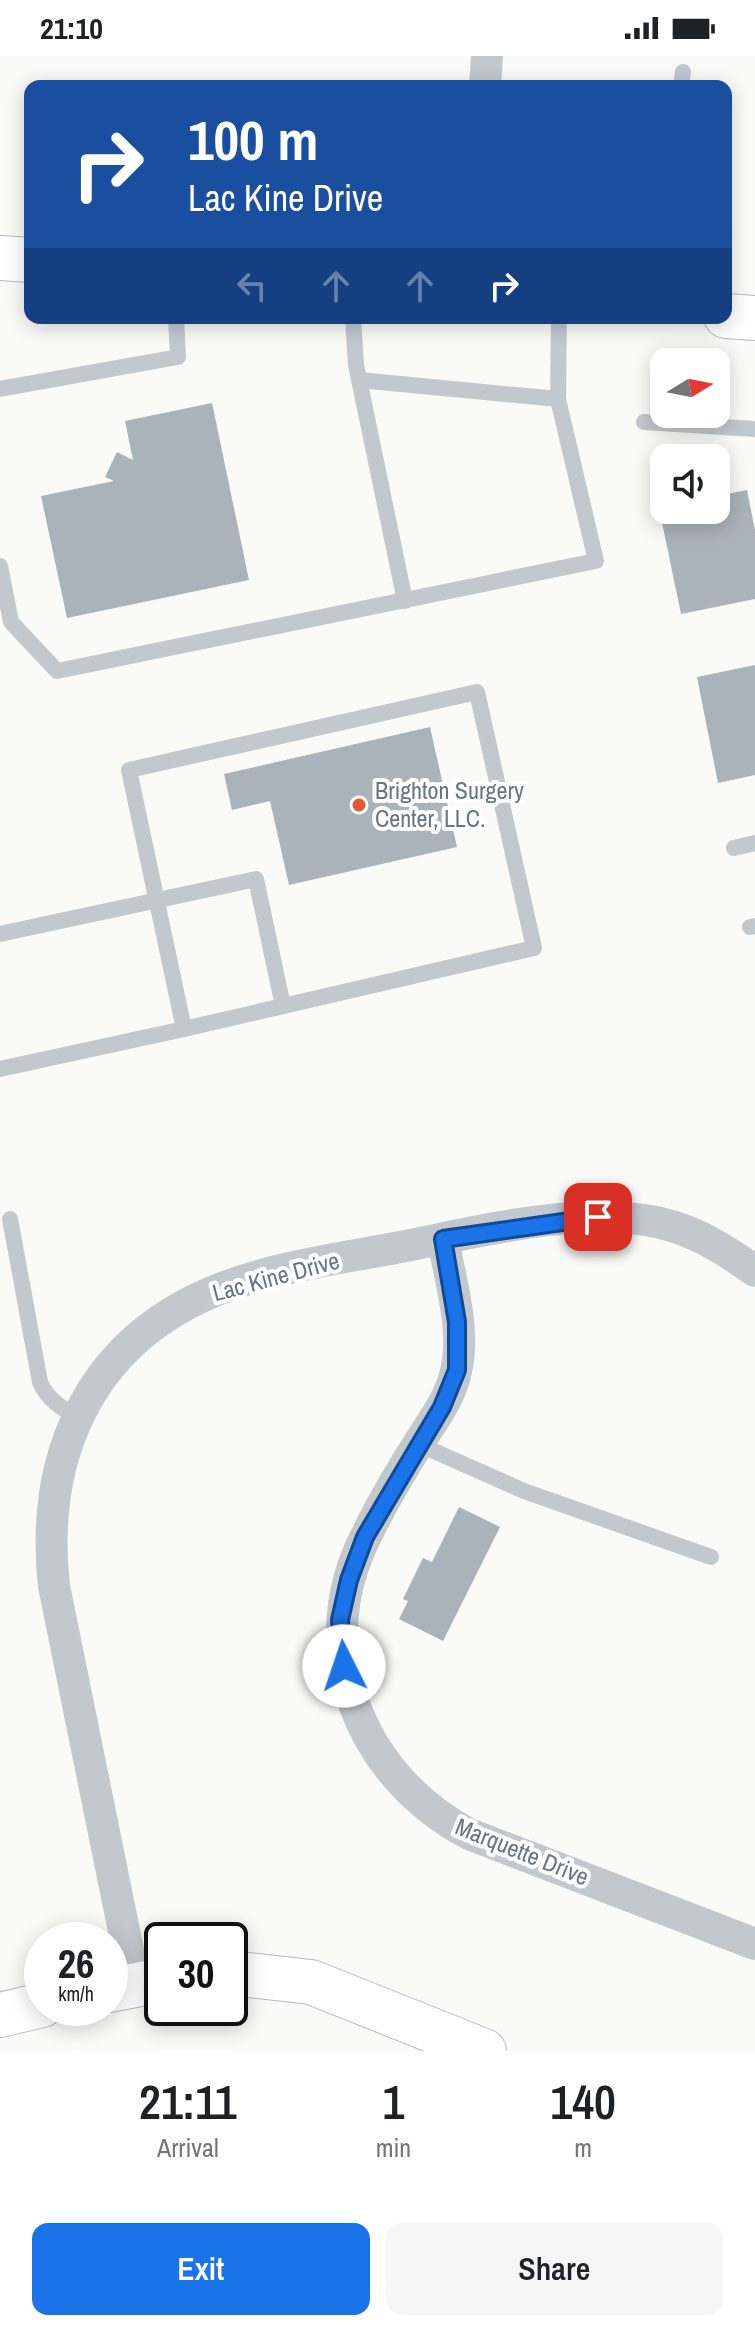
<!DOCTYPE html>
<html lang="en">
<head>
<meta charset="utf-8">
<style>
	:root { --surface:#fff; --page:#f6f6f6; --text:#202124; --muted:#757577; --accent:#1a73e8 }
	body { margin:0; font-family:"Archivo Narrow",sans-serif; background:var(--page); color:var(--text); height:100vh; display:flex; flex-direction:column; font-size:30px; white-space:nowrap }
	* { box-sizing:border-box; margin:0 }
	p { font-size:26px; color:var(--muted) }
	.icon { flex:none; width:44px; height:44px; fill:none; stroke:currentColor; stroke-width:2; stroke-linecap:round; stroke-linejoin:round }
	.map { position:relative; height:1995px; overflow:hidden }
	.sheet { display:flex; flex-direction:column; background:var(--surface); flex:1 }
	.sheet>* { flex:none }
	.guide { position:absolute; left:24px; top:24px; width:708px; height:244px; border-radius:16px; box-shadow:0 4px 20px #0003; background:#1a4fa0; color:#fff; overflow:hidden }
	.needle { width:52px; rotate:80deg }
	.buttons { position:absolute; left:650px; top:292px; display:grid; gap:16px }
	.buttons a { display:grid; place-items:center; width:80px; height:80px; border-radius:16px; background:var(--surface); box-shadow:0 4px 20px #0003; font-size:40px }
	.speed { position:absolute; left:24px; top:1866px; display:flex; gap:16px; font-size:40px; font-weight:700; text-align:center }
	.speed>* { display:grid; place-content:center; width:104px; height:104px; border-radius:50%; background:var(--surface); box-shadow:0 4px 20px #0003; line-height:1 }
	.speed small { font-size:20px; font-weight:400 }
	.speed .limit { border:4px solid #111; border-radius:12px; background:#fff; color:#111 }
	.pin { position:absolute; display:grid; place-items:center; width:68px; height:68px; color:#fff; margin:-34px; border-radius:16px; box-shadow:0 4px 12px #0006 }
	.me { position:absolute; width:88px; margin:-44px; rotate:356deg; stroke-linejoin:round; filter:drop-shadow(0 0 6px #0008) }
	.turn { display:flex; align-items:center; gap:28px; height:168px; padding:0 32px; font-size:36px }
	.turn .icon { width:104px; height:104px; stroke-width:2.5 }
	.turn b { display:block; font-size:56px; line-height:68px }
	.lanes { display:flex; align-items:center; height:76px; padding:0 32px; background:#0003; justify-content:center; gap:40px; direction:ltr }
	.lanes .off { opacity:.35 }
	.eta { display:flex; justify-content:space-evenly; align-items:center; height:136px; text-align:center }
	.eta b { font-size:48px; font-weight:600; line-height:56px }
	.action { display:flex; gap:16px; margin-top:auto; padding:16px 32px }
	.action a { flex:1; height:92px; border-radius:16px; background:var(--accent); color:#fff; font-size:32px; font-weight:600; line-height:92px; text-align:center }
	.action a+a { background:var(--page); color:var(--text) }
	.status { display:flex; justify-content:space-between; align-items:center; height:56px; padding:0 40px; background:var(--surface); direction:ltr }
	.status svg { height:22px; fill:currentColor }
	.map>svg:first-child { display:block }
</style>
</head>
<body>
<div class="status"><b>21:10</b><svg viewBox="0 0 49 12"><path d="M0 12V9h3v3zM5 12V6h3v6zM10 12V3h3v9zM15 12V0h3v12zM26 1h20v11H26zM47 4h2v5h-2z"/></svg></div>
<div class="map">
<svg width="755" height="1995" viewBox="0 0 755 1995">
	<rect width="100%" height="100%" fill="#fafaf8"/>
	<g fill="#aab3b9">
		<path d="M212,347L249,524L67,562L41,440L114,425L105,421L117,396L133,404L125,365Z"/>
		<path d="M747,434L755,474V543L681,558L659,452L716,454V440Z"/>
		<path d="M755,609V719L718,727L697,621Z"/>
		<path d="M430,671L457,791L289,829L270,745L232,754L224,718Z"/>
		<path d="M459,1451L500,1471L443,1585L399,1563L408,1545L403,1543L423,1502L432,1506Z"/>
	</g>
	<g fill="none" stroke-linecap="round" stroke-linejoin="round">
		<defs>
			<g id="secondary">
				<path d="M0,202L30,204"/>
				<path d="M726,260L755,262"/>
				<path d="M230,1917L311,1926L484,1995"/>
				<path d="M110,1934L162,1924"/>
				<path d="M0,1959L42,1949"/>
			</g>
		</defs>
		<use href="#secondary" stroke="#b3babf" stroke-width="46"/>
		<g stroke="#c3c8cc" stroke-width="16">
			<path d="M681,30L683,16"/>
			<path d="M353,262L356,309L405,545"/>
			<path d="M359,324L558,343"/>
			<path d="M0,333L178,301L176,262"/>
			<path d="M644,366L755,373"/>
			<path d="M0,510L11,566L57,615L596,505L558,343L559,262"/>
			<path d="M477,636L534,892L184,973L129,714Z"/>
			<path d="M734,792L755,787"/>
			<path d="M750,871L755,870"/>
			<path d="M0,878L256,823L283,950"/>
			<path d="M0,1013L184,973"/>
			<path d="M10,1163L40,1326C48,1344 60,1351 77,1361"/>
			<path d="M418,1388L524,1435L711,1501"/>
		</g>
		<g stroke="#c3c8cc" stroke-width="32">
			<path d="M485,30L487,0"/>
			<path d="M443,1183C450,1224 466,1273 456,1315C451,1341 434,1363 420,1385C401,1415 382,1447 366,1480C308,1594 360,1720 469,1778L755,1888"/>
			<path d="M135,1929L54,1530C40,1403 87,1290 210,1237C272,1210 345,1202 411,1189C490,1173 597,1146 675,1171C704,1180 731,1198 755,1215"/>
		</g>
		<use href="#secondary" stroke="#fff" stroke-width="44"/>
	</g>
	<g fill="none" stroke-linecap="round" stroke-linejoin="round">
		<defs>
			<path id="route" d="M344,1610L340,1564L349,1524L365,1481L442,1351L457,1314V1266L443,1183L598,1161"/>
		</defs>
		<use href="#route" stroke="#114b97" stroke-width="20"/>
		<use href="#route" stroke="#1a73e8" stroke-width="14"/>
	</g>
	<circle fill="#e4572e" stroke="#fff" stroke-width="3" cx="359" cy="749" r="8"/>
	<g text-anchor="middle" stroke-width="8" stroke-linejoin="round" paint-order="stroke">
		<g font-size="24" fill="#657683" stroke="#fff" text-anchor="start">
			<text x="375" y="743">Brighton Surgery<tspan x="375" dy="28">Center, LLC.</tspan></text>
		</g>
		<g font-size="24" fill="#657683" stroke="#fff">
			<text transform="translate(276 1221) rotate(-15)" y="8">Lac Kine Drive</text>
			<text transform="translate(522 1796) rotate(22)" y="8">Marquette Drive</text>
		</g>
	</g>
</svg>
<div class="buttons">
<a><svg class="needle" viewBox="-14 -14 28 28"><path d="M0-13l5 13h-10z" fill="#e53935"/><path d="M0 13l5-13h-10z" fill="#757577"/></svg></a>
<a><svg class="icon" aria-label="sound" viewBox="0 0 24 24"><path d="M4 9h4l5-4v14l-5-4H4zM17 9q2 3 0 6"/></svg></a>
</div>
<div class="speed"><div>26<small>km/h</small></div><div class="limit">30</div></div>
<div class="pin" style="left:598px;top:1161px;background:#d93025"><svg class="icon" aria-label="arrive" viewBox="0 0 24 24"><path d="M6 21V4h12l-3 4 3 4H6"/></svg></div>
<svg class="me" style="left:344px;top:1610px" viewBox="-20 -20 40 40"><circle r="19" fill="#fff"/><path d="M0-13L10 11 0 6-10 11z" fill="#1a73e8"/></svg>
<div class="guide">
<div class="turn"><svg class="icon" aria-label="right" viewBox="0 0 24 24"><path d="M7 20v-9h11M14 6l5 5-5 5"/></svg><div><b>100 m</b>Lac Kine Drive</div></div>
<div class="lanes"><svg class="icon off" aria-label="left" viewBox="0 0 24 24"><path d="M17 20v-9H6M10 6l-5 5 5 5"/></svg><svg class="icon off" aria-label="ahead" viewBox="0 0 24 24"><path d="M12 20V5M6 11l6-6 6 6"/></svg><svg class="icon off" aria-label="ahead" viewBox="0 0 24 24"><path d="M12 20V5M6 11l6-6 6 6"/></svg><svg class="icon" aria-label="right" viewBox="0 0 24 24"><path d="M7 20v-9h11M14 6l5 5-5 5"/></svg></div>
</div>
</div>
<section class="sheet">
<div class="eta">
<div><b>21:11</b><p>Arrival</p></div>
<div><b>1</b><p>min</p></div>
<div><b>140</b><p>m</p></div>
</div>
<div class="action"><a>Exit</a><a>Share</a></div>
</section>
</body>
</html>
